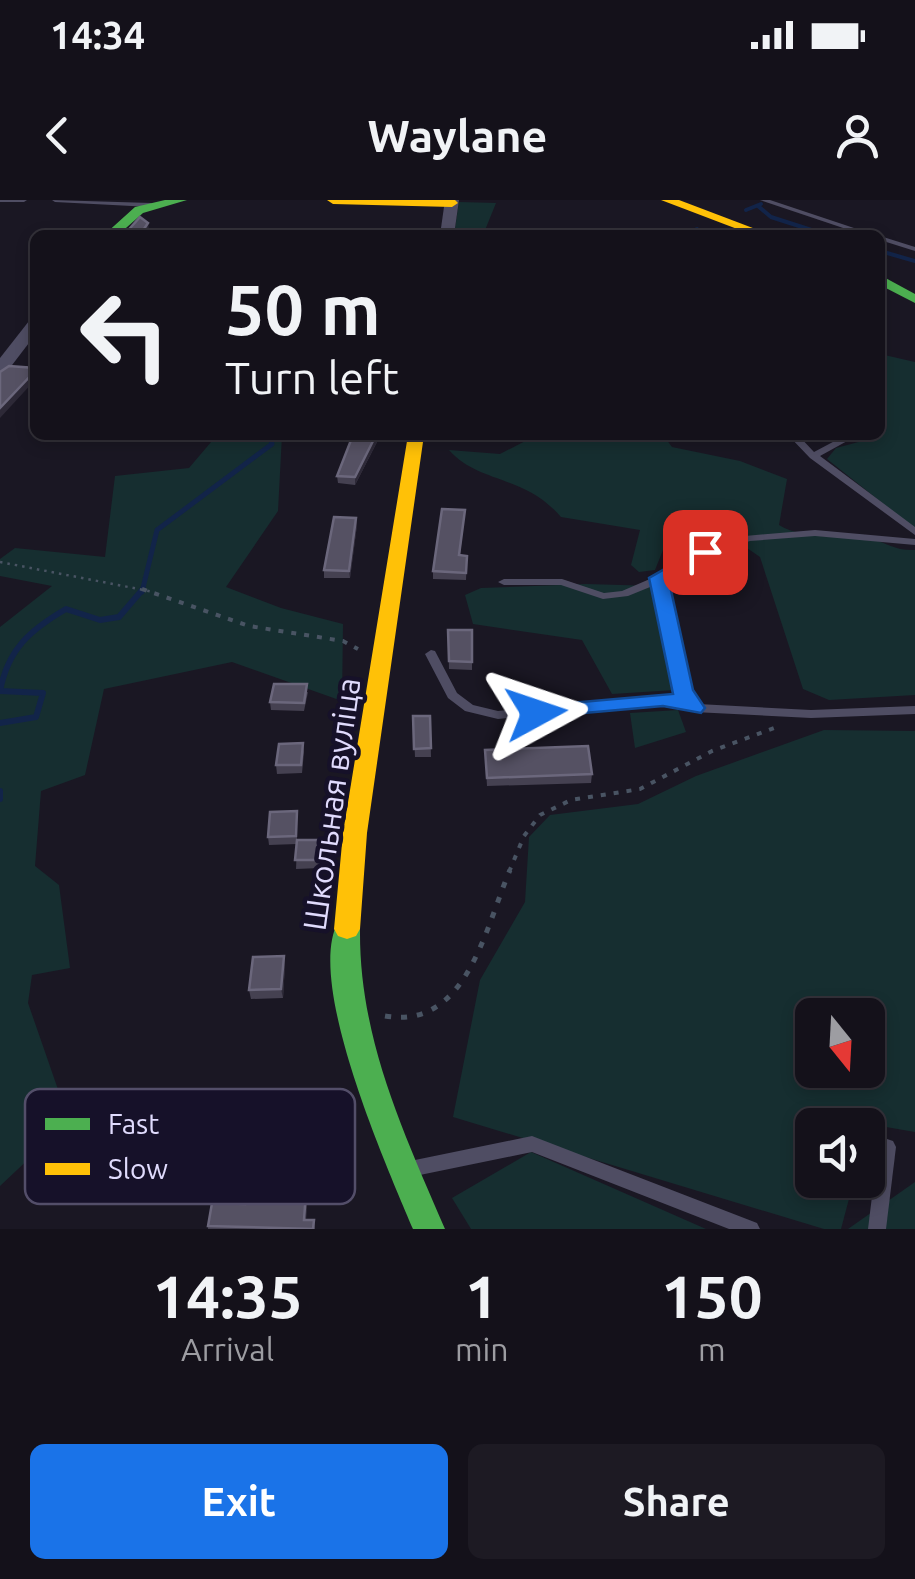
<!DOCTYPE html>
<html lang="en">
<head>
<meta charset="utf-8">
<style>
	:root { --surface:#14111a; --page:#1d1a23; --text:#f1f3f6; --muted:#9d9da2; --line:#333139; --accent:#1a73e8 }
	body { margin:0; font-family:Ubuntu,sans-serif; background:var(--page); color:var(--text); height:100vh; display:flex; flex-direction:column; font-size:38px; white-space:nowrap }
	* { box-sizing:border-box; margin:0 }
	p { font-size:32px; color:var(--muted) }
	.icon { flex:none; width:55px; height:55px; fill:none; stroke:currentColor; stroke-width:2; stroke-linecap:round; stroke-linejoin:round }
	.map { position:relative; height:1029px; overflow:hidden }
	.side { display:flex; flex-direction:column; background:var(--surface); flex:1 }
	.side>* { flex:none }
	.hud { position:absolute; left:30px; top:30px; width:855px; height:210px; border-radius:15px; box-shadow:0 5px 15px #0003,0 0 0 2px var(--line); background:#14111a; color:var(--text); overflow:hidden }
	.needle { width:65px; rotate:162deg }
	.controls { position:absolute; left:795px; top:798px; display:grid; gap:20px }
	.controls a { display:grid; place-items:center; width:90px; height:90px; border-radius:15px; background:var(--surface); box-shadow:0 5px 15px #0003,0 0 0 2px var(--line); font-size:50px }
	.pin { position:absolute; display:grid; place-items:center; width:85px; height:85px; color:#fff; margin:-42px; border-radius:20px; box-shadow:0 5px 15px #0006 }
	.me { position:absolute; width:110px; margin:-55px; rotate:85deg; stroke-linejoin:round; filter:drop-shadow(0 0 8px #0008) }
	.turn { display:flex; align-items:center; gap:35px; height:210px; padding:0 30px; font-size:45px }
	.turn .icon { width:130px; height:130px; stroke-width:2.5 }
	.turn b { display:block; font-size:70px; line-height:85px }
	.eta { display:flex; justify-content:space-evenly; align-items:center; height:170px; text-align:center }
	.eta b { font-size:60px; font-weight:700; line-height:70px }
	.action { display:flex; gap:20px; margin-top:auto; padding:20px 30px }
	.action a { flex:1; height:115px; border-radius:15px; background:var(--accent); color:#fff; font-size:40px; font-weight:700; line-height:115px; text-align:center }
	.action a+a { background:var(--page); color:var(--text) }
	.status { display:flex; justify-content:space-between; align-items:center; height:70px; padding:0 50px; background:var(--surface); direction:ltr }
	.status svg { height:28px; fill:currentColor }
	header { display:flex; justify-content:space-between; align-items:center; height:130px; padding:0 30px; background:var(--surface); font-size:45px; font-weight:700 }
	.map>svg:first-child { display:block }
</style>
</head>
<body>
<div class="status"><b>14:34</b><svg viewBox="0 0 49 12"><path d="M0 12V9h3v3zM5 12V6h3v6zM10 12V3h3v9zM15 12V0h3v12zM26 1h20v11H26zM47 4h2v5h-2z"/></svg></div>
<header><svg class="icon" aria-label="back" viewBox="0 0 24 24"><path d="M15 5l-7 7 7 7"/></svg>Waylane<svg class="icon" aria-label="person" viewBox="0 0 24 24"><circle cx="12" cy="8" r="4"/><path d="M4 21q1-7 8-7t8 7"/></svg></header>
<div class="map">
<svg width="915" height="1029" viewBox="0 0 915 1029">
	<rect width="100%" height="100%" fill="#1a1723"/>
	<g fill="#162e30" fill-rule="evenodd">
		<path d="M459,2L496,3L483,35H454Z"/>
		<path d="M880,154L915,162V329L827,259L836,248L866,240L864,235H880Z"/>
		<path d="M217,235H282L278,311L226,387L281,408L343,424L342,501L232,462L104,489L85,575L41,591L35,666L59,685L70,768L32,775L28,803L69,921L0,986V427L52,386L0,376V359L15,348L105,357L115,276L189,268Z"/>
		<path d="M529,235H663L672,247L740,261L787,279L779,325C808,342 838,333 871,339C888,343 895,351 915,350V495L829,500L803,489L760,357L744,346L740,335L690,324L671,330L655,370L639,372L631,365L640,330L561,317C524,274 479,284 449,250L500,254L533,237Z"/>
		<path d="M586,384L656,386L675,490L612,494L582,440L473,424L465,395L481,388Z"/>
		<path d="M678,510L686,532L635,548L630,513Z"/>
		<path d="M824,530L915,531V932L869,924L812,925V980H854L841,1029H824L453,917L480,780L525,702L529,637L550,615L638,604L696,576ZM812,815H868V870H812Z"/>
		<path d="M531,952L706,1029H471L452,998Z"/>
		<path d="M915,982V1029H848Z"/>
	</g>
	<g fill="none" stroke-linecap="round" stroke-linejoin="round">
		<g stroke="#122449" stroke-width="4">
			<path d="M758,6L771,17L827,35"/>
			<path d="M746,10L761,4"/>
			<path d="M690,32L697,29"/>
			<path d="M880,51L915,61"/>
		</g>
		<path stroke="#122449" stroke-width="5" d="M142,392L157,330L272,244L270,235"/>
		<g stroke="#122449" stroke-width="6">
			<path d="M0,523L36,517L43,493L0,491C8,449 30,430 66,409L100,420L119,417L143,389"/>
			<path d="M0,591V599"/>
		</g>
		<path stroke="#495463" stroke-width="2.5" stroke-dasharray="2.5 5" stroke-linecap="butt" d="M0,362L154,392"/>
		<g stroke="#495463" stroke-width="4" stroke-dasharray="5 8" stroke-linecap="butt">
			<path d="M142,389L249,426L343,441L358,449"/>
			<path d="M509,672L524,636L540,615L571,600L640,589L712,551L774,528"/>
		</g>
		<path stroke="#495463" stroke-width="5" stroke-dasharray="6 10" stroke-linecap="butt" d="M385,816C467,830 485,728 510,670"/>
		<g fill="#4f4d63" fill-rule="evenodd">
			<path d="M0,0H27L24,2H0Z"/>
			<path d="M52,0L151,3L154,5L151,7L55,2Z"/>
			<path d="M760,0H770L875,35H864Z"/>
			<path d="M880,36L915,47V51L880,40Z"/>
			<path d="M788,235H798L814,252L846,235H858L820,256L915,327V335L810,258Z"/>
			<path d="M815,330L915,339V345L815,336L750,341L709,354L688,370L665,380L688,490L698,504L811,510L915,506V514L811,518L694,512L663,503L498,519L465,511L448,498L425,454L431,450L435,451L457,493L473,505L498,511L663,495L683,501L676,490L655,385L628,396L603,399L561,385H504L498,382L504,379H562L604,393L622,391L680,366L701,350L745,336Z"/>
			<path d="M532,936L757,1023L760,1029H729L532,952L415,976L409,974L406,968L409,962L415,960Z"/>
			<path d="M887,939L893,941L896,947L886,1029H868L878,947L881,941Z"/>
		</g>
		<g fill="#4f4d63" fill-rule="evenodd">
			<path d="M445,0H459L454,35H440Z"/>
			<path d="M35,119V135L6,173L0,174V158L29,121Z"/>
		</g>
		<g fill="#4caf50" fill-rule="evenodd">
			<path d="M165,0H187L143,13L118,35H104L135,7Z"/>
			<path d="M880,75L915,94V103L880,85Z"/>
			<path d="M347,719L356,722L360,729C359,838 403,931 445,1029H413C387,967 305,783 338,722Z"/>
		</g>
		<g fill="#ffc107" fill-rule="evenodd">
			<path d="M327,0H455L458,3L452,7L333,4Z"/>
			<path d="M661,0H679L771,35H753Z"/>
			<path d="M408,235H424L367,633L360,729L356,736L347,739L338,736L334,729L343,633Z"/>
		</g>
	</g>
	<g fill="#454151">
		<path d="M376,235L377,242L355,285L338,283L337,276Z"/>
		<path d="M465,310L460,355L467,356L466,380L433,379V371Z"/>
		<path d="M356,318L357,325L350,378H324V370Z"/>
		<path d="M448,430H472V470L449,469Z"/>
		<path d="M308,492L304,511L271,510L270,502Z"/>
		<path d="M413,516H430L431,557H415Z"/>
		<path d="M303,543L304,552L302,573L277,574L276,565Z"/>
		<path d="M485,550L592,574L591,583L487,586Z"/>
		<path d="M297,611V640H320V668L296,669L297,644L269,645L268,637Z"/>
		<path d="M285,764L283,798L251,799L249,790Z"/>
		<path d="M309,973L306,1020H314L315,1029H208V1026L245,1004Z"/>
	</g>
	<g fill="#2d2937">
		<path d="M148,23L149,29L146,35H140Z"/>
		<path d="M35,171V180L0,218V208Z"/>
		<path d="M376,235L377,242L355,285V277Z"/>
		<path d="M356,318L357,325L350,378L349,371Z"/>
		<path d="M284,756L285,764L283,798L281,789Z"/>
		<path d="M308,965L309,973L305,1028L304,1020Z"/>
	</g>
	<g fill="#555163" stroke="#6b677c" stroke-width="2.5">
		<path d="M140,17L148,23L140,35H124Z"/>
		<path d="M9,166L35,168V171L0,208V172Z"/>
		<path d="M353,235H376L355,277L337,276Z"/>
		<path d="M442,309L465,310L459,355L467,356L466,373L433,371Z"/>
		<path d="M334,317L356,318L349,371L324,370Z"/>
		<path d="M448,430H472V462L449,461Z"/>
		<path d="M274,484H307L304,503L270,502Z"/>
		<path d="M413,516H430L431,548L414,549Z"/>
		<path d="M303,543L301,565H276L279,544Z"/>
		<path d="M588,546L592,574L487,578L485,550Z"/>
		<path d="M297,611L296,636L268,637L270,612Z"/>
		<path d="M297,640H320L319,660H295Z"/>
		<path d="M284,756L281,789L249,790L253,757Z"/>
		<path d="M308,965L304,1020H314L313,1029L208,1026L212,1003L245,1004L249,966Z"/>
	</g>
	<path fill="#1a73e8" stroke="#114b97" stroke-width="2.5" d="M705,346L715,352C702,367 687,374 669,381L693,490L705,508L701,513L663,506L528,518L525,513L536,506L673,494L649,378Z"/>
	<g text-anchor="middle" stroke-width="9" stroke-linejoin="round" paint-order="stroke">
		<g font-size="32" fill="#e0dbfd" stroke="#161129">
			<text transform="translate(332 604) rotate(-82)" y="11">Школьная вуліца</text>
		</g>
	</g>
	<rect x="25" y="889" width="330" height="115" rx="15" fill="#161129" stroke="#534e69" stroke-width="2.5"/>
	<rect x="45" y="918" width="45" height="12" fill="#4caf50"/>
	<rect x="45" y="963" width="45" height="12" fill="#ffc107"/>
	<g font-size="28" fill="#e0dbfd">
		<text x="108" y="934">Fast</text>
		<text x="108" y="979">Slow</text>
	</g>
</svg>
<div class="controls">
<a><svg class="needle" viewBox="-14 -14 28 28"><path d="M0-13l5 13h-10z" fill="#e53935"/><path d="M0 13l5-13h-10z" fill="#9d9da2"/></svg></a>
<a><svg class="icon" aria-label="sound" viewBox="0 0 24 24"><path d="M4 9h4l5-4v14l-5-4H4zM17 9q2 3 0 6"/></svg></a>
</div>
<div class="pin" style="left:705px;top:352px;background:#d93025"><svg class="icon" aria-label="arrive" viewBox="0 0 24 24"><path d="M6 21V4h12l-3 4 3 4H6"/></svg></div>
<svg class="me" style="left:536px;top:513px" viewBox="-20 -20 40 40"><path d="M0-17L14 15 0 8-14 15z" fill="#1a73e8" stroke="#fff" stroke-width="4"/></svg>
<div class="hud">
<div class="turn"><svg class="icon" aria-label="left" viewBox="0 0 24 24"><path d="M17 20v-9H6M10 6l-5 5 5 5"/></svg><div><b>50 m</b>Turn left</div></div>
</div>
</div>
<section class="side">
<div class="eta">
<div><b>14:35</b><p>Arrival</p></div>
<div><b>1</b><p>min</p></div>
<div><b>150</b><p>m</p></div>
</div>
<div class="action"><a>Exit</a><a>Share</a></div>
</section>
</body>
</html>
